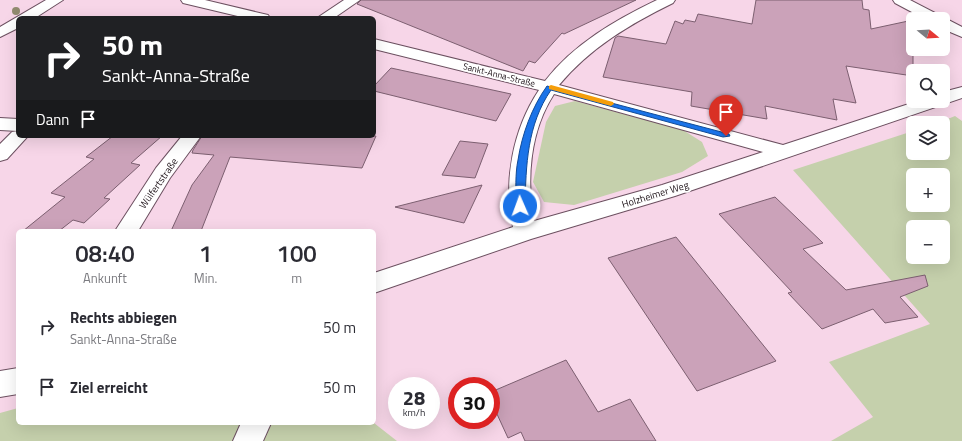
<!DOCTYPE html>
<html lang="de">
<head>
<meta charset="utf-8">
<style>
	:root { --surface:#fff; --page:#f7f7f7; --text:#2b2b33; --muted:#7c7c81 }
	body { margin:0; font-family:"Titillium Web",sans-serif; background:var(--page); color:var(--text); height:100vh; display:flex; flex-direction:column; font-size:15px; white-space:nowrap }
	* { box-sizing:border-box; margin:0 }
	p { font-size:13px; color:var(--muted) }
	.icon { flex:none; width:22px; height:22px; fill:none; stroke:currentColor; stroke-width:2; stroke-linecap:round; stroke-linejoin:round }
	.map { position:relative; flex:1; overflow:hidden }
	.sheet { position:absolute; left:16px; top:229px; width:360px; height:196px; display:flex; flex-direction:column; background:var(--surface); border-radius:6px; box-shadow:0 4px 16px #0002 }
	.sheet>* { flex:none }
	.top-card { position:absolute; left:16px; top:16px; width:360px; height:122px; border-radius:6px; box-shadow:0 4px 16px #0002; background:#202124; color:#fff; overflow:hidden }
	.needle { width:26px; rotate:108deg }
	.buttons { position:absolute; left:906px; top:12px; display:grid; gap:8px }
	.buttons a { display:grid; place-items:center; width:44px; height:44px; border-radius:6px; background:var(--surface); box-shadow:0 4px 16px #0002; font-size:20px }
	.speed { position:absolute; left:388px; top:377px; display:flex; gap:8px; font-size:20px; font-weight:700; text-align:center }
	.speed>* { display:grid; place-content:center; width:52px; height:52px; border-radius:50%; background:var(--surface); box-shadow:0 4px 16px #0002; line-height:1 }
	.speed small { font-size:10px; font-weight:400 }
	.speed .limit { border:6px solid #d22; background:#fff; color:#111 }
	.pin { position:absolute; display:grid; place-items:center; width:34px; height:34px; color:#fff; margin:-41px -17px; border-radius:50% 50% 50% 0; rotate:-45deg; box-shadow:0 0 4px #0007 }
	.pin .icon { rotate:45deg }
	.me { position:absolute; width:44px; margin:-22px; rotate:358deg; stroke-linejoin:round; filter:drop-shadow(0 0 3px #0008) }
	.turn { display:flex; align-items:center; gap:14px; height:84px; padding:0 20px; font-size:18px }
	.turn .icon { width:52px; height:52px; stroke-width:2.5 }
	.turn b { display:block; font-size:28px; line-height:34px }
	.then { display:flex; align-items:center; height:38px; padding:0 20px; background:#0003; gap:8px; font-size:15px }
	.eta { display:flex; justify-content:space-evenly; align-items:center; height:68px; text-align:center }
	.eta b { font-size:24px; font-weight:600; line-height:28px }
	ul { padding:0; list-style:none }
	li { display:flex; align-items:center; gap:12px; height:60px; padding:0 20px }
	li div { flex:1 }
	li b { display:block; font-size:15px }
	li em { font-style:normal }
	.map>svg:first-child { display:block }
</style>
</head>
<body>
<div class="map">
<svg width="962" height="441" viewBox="0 0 962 441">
	<rect width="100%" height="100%" fill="#f7d6e8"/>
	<g fill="#c5d0ac" fill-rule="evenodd">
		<path d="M575,101L683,130L702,142L708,156L682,172L574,205L544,202L533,182L546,122L555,106Z"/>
		<path d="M955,116L962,121V441H831L873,417L829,362L930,324L793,170L913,131V153H943V123H938ZM913,175H943V205H913ZM913,227H943V257H913Z"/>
		<path d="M18,408V423H374L397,441H0V413Z"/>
	</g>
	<g fill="#cba2b9" stroke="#7c5f70">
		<path d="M361,0H636L564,34L562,33L535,63L529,61L523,71L357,4Z"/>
		<path d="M756,0H862L863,9L869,10L871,29L913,20V76L846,66L856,103L833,99L837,120L765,106L767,119L691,106L692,92L603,77L615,38L618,36L666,44L675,21L683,24L685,20L695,22L698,14L752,24Z"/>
		<path d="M391,68L511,94L496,121L374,91V86Z"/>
		<path d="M113,136H162L131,163L140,165L104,198L110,199L84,223L73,220L59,231H23L65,197L51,193L94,159L86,157Z"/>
		<path d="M202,136H376L362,168L230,157L201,231H171L192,185L214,155L192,153L193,150Z"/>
		<path d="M460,141L488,144L475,178L442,175Z"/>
		<path d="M482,185L464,223L395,207Z"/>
		<path d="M775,197L823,243L803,249L846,290L925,275L928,286L900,297L918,317L885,323L873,309L822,329L788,293L792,292L719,214Z"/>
		<path d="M676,237L776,361L697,391L608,258Z"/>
		<path d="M566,360L598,412L630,399L656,441H525L521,432L508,438L491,401V392Z"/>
	</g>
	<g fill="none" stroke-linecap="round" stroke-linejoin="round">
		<defs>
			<g id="minor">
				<path d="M46,0H63L35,18H18V28L0,37V27Z"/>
				<path d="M181,0H205L268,15L270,18H246L183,3Z"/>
				<path d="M344,0H360L334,18H317Z"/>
				<path d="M657,0H675L673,3C630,24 590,48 559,85L783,145L918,101H943V92L962,87V98L675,196L531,239L374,293V273L513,227C503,181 513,129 539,90L374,49V39L545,81C574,44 615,20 657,0ZM554,94L763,152L662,185L534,221C526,179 530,131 554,94Z"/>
				<path d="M893,0H910L962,27V37L943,29V19H925L895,3Z"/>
				<path d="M0,118L18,119V136H28L7,159L0,161V144L12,132L18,131L0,130Z"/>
				<path d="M182,136H201L170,178L138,231H115L156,168Z"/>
				<path d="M18,368V394L0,397V371Z"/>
				<path d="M241,423H271L263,441H233Z"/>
			</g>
		</defs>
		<use href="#minor" stroke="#6c5060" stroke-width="2"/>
		<use href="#minor" fill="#fff" fill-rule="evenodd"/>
	</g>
	<circle fill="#918a6f" cx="16" cy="11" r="4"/>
	<path fill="#1a73e8" stroke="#114b97" d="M547,86L729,134L730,136L723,137L551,90C527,125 526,165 525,206L520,209L516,206C516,191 515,174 518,160C522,134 532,107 547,86Z"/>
	<path fill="#f59e0b" d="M551,85L613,102L614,104L611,106L549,89V86Z"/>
	<g text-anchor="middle" stroke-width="3.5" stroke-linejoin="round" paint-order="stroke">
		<g font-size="9" fill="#1c1117" stroke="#fff">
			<text transform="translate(499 75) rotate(14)" y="3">Sankt-Anna-Straße</text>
		</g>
		<g font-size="10" fill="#1c1117" stroke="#fff">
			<text transform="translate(158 183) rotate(-55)" y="4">Wülfertstraße</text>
			<text transform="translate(655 194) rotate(-17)" y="4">Holzheimer Weg</text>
		</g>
	</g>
</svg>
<div class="buttons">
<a><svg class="needle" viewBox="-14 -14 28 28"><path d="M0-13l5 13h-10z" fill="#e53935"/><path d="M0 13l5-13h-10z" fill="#7c7c81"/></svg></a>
<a><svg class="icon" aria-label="search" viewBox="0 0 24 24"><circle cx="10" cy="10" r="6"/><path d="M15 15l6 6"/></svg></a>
<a><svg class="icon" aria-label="layers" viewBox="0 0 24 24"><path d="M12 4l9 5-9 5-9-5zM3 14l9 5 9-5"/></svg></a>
<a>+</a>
<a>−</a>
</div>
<div class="speed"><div>28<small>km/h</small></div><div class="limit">30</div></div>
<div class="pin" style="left:726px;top:136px;background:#d93025"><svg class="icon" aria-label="arrive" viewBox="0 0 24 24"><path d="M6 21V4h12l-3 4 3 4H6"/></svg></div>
<svg class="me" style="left:520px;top:206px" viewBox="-20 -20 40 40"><circle r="17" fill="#1a73e8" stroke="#fff" stroke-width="3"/><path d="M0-11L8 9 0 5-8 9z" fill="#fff"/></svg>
<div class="top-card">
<div class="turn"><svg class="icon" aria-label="right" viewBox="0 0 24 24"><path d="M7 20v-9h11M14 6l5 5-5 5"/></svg><div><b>50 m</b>Sankt-Anna-Straße</div></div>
<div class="then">Dann<svg class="icon" aria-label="arrive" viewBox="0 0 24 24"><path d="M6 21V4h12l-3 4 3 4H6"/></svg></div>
</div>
<section class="sheet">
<div class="eta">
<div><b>08:40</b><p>Ankunft</p></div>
<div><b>1</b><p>Min.</p></div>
<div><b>100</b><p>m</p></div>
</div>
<ul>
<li><svg class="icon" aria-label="right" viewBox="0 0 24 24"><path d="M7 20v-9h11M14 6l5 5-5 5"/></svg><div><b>Rechts abbiegen</b><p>Sankt-Anna-Straße</p></div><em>50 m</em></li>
<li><svg class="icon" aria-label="arrive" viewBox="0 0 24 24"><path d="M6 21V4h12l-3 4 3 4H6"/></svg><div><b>Ziel erreicht</b></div><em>50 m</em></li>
</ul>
</section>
</div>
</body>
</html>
